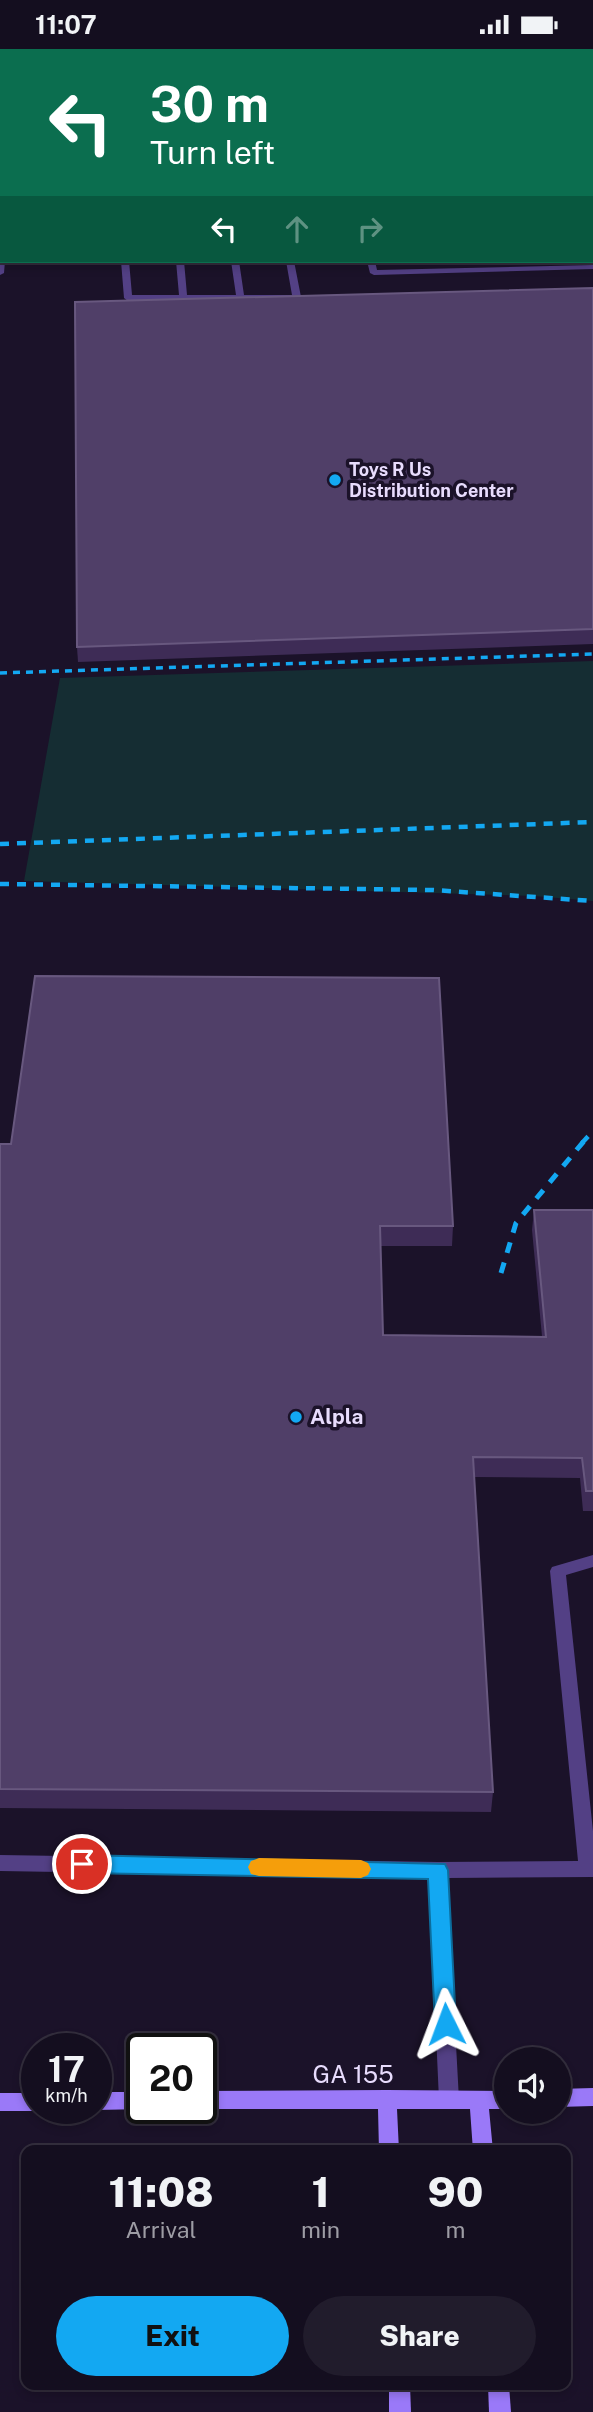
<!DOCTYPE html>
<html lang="en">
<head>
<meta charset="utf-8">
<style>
	:root { --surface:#140e1f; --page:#211c2c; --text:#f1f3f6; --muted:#9d9ca4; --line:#332e3d; --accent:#13a8f2 }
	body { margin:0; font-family:"Public Sans",sans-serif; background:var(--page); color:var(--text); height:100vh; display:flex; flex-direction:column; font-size:26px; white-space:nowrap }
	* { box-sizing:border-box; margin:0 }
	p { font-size:23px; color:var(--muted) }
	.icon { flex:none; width:38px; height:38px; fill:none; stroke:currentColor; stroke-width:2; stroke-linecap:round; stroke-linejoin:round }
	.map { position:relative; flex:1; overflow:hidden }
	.sheet { position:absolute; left:21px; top:2096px; width:550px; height:245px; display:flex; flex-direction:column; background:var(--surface); border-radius:14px; box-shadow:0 4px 10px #0003,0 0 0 2px var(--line) }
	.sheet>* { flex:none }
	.hud { position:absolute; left:0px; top:0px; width:593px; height:214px; box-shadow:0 4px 10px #0003,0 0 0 2px var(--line); background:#0b6e4f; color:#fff; overflow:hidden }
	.controls { position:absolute; left:494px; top:1998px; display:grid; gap:14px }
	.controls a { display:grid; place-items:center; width:77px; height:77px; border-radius:50%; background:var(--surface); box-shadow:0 4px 10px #0003,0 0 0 2px var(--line); font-size:35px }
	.speed { position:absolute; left:21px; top:1984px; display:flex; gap:14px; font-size:35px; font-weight:700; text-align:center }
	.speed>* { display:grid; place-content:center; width:91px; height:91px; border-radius:50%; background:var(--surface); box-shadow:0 4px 10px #0003,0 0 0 2px var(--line); line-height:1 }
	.speed small { font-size:18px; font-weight:400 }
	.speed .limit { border:4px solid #111; border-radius:10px; background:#fff; color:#111 }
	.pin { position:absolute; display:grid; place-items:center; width:60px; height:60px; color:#fff; margin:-30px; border:4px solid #fff; border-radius:50%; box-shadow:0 2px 7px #0007 }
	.me { position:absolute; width:77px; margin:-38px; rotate:357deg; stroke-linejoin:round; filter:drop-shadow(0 0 5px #0008) }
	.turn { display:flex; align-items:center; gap:24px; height:147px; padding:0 35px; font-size:32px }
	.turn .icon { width:91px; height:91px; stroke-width:2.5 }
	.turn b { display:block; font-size:49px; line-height:60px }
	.lanes { display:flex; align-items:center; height:66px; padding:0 35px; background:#0003; justify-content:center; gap:35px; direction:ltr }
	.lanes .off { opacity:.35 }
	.eta { display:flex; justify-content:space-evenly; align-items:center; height:119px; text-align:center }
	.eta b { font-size:42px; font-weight:800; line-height:49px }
	.primary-button { display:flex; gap:14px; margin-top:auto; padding:14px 35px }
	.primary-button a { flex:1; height:80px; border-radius:42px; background:var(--accent); color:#111; font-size:28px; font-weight:800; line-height:80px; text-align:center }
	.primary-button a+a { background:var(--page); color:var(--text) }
	.status { display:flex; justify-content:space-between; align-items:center; height:49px; padding:0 35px; background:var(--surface); direction:ltr }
	.status svg { height:19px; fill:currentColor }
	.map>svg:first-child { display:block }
</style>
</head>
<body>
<div class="status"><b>11:07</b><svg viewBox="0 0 49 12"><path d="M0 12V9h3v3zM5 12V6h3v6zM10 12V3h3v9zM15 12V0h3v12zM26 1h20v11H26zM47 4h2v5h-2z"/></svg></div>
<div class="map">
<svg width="593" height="2363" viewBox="0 0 593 2363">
	<rect width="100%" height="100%" fill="#1b1229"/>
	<path fill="#152d33" d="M593,612V852L534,847L24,832L60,629Z"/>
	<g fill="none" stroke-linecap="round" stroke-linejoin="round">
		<g fill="#534085" fill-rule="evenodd">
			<path d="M180,0H187L179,2Z"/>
			<path d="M424,0L445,2H426Z"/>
			<path d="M555,0L576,2H557Z"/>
			<path d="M586,0H592L585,2Z"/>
			<rect x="592" y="17" width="1" height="5"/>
			<rect x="592" y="84" width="1" height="4"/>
			<rect x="592" y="118" width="1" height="4"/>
			<rect x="0" y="139" width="2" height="4"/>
			<rect x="592" y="177" width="1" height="4"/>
			<path d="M0,196H2V212H5L4,224L0,226Z"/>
			<path d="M121,212H129L132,246H179L176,212H184L187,246H236L231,212H239L244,246H292L286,212H294L301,248L297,250L128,252L124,249Z"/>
			<path d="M367,212H375L377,221L593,216V220L374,226L370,224Z"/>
			<path d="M593,1506V1518L566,1526L593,1782V1828L447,1829L459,2051L456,2057L449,2060L442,2057L439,2051L429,1829L0,1822V1806L438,1813L578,1812L550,1522L552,1518Z"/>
		</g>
		<g fill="#9a79f8" fill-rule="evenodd">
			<path d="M593,2039V2057L558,2058V2040Z"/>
			<path d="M387,2041L506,2042V2060H489L493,2102H473L470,2060H397L399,2102H379L378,2060H200L201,2042Z"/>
			<path d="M96,2043H142V2060H145L96,2061L93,2060H96Z"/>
			<path d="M0,2044H37V2060H43L37,2062H0Z"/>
			<path d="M389,2336H410L411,2363H389Z"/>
			<path d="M488,2336H509L511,2363H489Z"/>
		</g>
		<g fill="#e369f7" fill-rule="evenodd">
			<rect x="592" y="50" width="1" height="6"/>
			<rect x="0" y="78" width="2" height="6"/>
		</g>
		<path stroke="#13a8f2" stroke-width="3.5" stroke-dasharray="7 6" stroke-linecap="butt" d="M0,624L593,605"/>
		<g stroke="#13a8f2" stroke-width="4.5" stroke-dasharray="9 8" stroke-linecap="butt">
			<path d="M0,795L593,773"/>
			<path d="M0,835L433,841L593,852"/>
			<path d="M582,1094L593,1082"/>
		</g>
		<path stroke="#13a8f2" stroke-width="5" stroke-dasharray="11 10" stroke-linecap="butt" d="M501,1224L516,1174L584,1092"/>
	</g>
	<g fill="#3e2c56">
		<path d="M593,239V595L78,613L77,598Z"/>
		<path d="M0,1095L453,1177L452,1197H381L383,1286L542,1287L532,1181L534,1161H593V1462H583L580,1429L474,1428L493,1743L491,1763L0,1759Z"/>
	</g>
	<g fill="#503f68" stroke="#68587f" stroke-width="2">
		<path d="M593,239V580L77,598L75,253Z"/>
		<path d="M35,927L439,929L453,1177H380L383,1286L546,1288L534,1161H593V1442H586L582,1409L473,1408L493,1743L0,1740V1095H11Z"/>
	</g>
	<path fill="#13a8f2" stroke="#0c6d9d" stroke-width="2" d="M82,1806L445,1815L448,1821L456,1975L453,1982L446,1985L438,1982L435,1975L428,1830L82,1824L75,1822L72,1815L75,1809Z"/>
	<path fill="#f59e0b" d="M259,1809L361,1811L368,1814L371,1820L368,1826L361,1829L259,1827L251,1825L248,1818L251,1812Z"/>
	<g fill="#13a8f2" stroke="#1b1229" stroke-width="2.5">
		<circle cx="335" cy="431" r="7"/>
		<circle cx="296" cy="1368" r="7"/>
	</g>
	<g text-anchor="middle" stroke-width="7" stroke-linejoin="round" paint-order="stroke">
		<g font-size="18" font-weight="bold" fill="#e8dcfd" stroke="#1b1229" text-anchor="start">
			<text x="349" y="427">Toys R Us<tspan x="349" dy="21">Distribution Center</tspan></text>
		</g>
		<g font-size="21" font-weight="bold" fill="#e8dcfd" stroke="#1b1229" text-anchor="start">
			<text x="310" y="1375">Alpla</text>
		</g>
		<g font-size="24" fill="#e8dcfd" stroke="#1b1229">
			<text x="353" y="2034">GA 155</text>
		</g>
	</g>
</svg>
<div class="controls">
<a><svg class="icon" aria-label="sound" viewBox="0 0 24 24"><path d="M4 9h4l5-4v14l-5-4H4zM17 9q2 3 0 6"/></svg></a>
</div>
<div class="speed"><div>17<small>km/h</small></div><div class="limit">20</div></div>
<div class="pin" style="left:82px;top:1815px;background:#d93025"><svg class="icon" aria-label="arrive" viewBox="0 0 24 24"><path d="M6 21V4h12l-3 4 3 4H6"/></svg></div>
<svg class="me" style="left:446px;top:1975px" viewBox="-20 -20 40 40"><path d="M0-17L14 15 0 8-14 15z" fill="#13a8f2" stroke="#fff" stroke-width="4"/></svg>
<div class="hud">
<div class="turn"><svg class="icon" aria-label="left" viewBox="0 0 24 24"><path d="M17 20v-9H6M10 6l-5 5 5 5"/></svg><div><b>30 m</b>Turn left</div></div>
<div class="lanes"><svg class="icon" aria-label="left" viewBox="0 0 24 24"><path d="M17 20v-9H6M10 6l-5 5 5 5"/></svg><svg class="icon off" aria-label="ahead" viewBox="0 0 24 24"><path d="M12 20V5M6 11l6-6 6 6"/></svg><svg class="icon off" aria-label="right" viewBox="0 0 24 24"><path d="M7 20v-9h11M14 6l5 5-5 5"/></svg></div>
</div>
<section class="sheet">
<div class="eta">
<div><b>11:08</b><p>Arrival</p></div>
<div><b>1</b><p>min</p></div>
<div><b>90</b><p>m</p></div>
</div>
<div class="primary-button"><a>Exit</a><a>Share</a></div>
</section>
</div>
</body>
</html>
